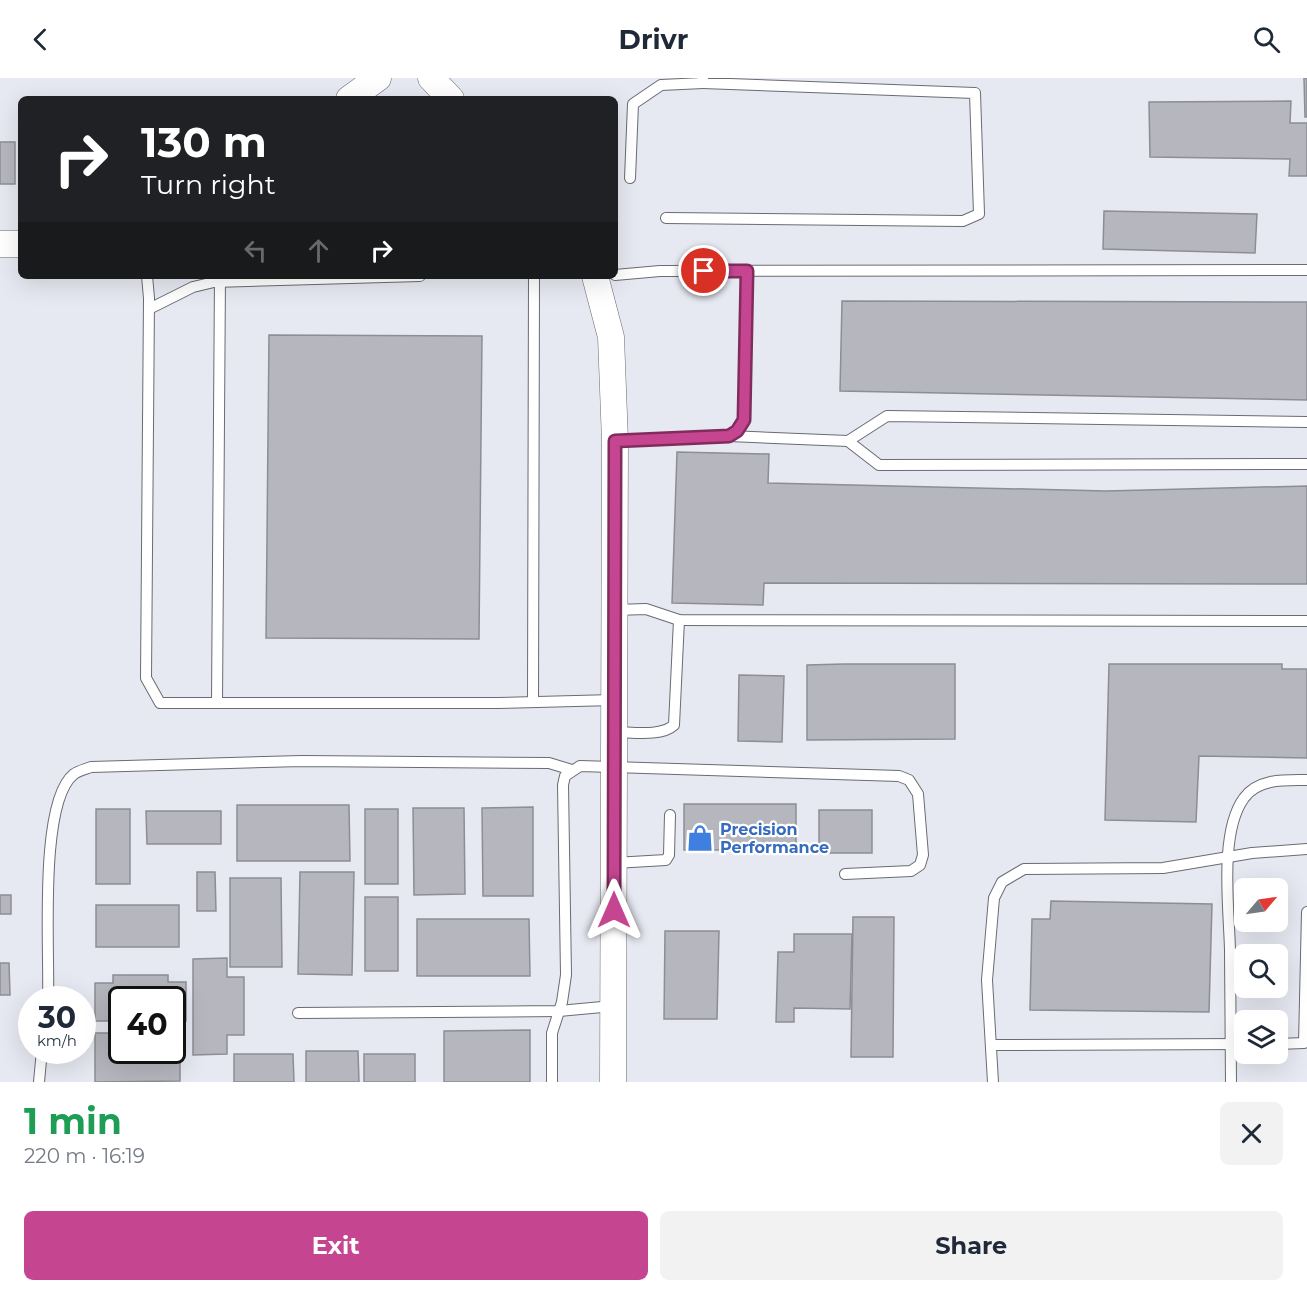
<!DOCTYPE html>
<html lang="en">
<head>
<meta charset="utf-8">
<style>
	:root { --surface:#fff; --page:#f2f2f3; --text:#1f2937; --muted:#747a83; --accent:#c54591 }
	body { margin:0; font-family:Montserrat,sans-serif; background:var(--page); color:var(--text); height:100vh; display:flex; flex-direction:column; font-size:22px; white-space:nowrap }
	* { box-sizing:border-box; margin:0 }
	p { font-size:20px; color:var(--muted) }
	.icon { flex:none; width:33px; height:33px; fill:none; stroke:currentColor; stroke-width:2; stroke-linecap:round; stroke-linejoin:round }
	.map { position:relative; height:1004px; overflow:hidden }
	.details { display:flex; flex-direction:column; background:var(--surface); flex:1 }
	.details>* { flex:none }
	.guide { position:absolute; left:18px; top:18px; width:600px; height:183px; border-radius:9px; box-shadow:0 6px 24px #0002; background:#202124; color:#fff; overflow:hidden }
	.needle { width:39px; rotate:61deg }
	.tools { position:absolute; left:1234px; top:800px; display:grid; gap:12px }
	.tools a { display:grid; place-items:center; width:54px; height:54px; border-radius:9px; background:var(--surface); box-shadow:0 6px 24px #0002; font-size:30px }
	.speed { position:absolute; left:18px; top:908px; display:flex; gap:12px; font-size:30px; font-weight:700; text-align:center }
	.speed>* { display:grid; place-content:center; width:78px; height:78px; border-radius:50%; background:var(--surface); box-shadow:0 6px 24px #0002; line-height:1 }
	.speed small { font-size:15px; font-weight:400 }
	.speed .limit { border:3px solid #111; border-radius:9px; background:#fff; color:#111 }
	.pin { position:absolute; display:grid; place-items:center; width:51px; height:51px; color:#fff; margin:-26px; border:3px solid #fff; border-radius:50%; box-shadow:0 2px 6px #0007 }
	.me { position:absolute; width:66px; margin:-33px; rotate:0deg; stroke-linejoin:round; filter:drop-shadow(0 0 4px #0008) }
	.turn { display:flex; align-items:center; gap:21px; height:126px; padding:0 24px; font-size:27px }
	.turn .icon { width:78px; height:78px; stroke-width:2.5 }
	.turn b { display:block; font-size:42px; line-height:51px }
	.lanes { display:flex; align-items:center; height:57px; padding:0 24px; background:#0003; justify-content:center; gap:30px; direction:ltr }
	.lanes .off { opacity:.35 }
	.round { display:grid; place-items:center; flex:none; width:63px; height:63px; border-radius:9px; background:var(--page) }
	.summary { display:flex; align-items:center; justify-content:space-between; height:102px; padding:0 24px }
	h1 { font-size:36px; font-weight:700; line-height:45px; color:#1e9e55 }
	.button { display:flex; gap:12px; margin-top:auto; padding:12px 24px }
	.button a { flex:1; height:69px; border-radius:9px; background:var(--accent); color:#fff; font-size:24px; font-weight:700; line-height:69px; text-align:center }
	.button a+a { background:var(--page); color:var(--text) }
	header { display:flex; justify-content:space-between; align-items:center; height:78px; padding:0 24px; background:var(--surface); font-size:27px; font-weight:700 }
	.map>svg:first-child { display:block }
</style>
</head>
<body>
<header><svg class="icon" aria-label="back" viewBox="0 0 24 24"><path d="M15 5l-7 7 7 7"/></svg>Drivr<svg class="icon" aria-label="search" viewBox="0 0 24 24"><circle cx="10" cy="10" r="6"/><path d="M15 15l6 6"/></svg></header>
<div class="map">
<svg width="1307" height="1004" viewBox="0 0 1307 1004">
	<rect width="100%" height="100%" fill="#e7e9f2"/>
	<g fill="#b6b6be" stroke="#8d8d95" stroke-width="1.5">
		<path d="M1304,0H1307V39H1305Z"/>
		<path d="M1291,23L1290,45H1307V98H1289L1290,81L1150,79L1149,24Z"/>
		<rect x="0" y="64" width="15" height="42"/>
		<path d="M1104,133L1257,136L1255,175L1103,171Z"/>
		<path d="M842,223L1307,224V322L840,313Z"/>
		<path d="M269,257L482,258L479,561L266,560Z"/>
		<path d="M677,374L769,376L768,405L1106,413L1307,408V506L764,505L763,527L672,525Z"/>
		<path d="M844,586H955V661L807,662V587Z"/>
		<path d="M1109,586H1282V591H1307V680L1199,678L1196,744L1105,742Z"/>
		<path d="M739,597L784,598L782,664L738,663Z"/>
		<rect x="684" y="726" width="112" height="46"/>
		<path d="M237,727H349L350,783H237Z"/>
		<path d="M533,729V818H483L482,730Z"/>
		<path d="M413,730H464L465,816L414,817Z"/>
		<rect x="96" y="731" width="34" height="75"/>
		<rect x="365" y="731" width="33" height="75"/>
		<rect x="819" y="732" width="53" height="43"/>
		<path d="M146,733H221V766H147Z"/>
		<path d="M197,794H215L216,833H197Z"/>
		<path d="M300,794H354L352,897L298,896Z"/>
		<path d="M230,800H281L282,889H230Z"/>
		<rect x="0" y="817" width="11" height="19"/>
		<rect x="365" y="819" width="33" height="74"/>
		<path d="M1051,823L1212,826L1209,934L1030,932L1032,841H1050Z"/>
		<rect x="96" y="827" width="83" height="42"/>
		<path d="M853,839H894L893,979H851Z"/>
		<path d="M417,841H529L530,898H417Z"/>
		<path d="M665,853H719L717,941H664Z"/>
		<path d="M794,856H852L850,931L794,930V944H776L778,874H794Z"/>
		<path d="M227,880V899H244V957H227V976L193,977V881Z"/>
		<path d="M0,885H9L10,917H0Z"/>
		<path d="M113,897H168V904H186V943H172V921H122V943H95V905H113Z"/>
		<path d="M530,952V1004H444V953Z"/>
		<path d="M180,954V1003L95,1004V955H122V972H172V955Z"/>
		<path d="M306,973H358L359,1004H306Z"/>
		<path d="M234,976H293L294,1004H234Z"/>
		<rect x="364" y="976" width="51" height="28"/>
	</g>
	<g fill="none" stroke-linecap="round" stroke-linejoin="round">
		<defs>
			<g id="service">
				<path d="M630,100L633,26L661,7L703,5"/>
				<path d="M666,140L963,143L979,136L975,15L703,5V0"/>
				<path d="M615,197L660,193L1307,192"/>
				<path d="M147,198L149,220L146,600L160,625H497L614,622"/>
				<path d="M149,231L193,209L214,204L420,198"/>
				<path d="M729,358L848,363L887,338L1307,344"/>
				<path d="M616,363L729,358L737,353L744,342L747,193"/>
				<path d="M848,363L879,387L1307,386"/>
				<path d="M615,532L646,531L679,542L1307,543"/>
				<path d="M533,624L534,198"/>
				<path d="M217,625L220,198"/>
				<path d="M615,654C632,654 661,659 674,647L679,542"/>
				<path d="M614,785L666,782L669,777L670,737"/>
				<path d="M48,921C50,876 38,724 74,696C78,693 86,691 91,689L302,683L549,685L572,692"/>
				<path d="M298,935L559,933L613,928"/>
				<path d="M1278,966L1304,965L1307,834"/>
				<path d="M991,967L1245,966"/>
				<path d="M39,1004L42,972"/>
				<path d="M552,1004V955L562,924L566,897L563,707L565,698L580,688L899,698L909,702L918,716L923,777L920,787L911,793L845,796"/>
				<path d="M993,1004L987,902L994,820L1002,804L1024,791L1163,790L1252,775L1307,771"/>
				<path d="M1231,1004C1231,960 1230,916 1230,872C1229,830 1219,754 1244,720C1258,700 1286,702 1307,702"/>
			</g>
			<g id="tertiary">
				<path d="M431,0L451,21"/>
				<path d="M349,21L378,0"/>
				<path d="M0,166H21"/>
				<path d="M595,198L611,259L615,363L613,1004"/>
			</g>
		</defs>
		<use href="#service" stroke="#6a6b73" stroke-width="12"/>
		<use href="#tertiary" stroke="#6a6b73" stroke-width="27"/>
		<use href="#service" stroke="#fff" stroke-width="10"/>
		<use href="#tertiary" stroke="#fff" stroke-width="26"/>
	</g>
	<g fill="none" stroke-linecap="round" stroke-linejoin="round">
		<defs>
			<path id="route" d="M614,832L615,363L729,358L737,353L744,342L747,193H704"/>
		</defs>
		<use href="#route" stroke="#802d5e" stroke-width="15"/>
		<use href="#route" stroke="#c54591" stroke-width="10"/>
	</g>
	<defs>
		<symbol id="shop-bare" viewBox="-9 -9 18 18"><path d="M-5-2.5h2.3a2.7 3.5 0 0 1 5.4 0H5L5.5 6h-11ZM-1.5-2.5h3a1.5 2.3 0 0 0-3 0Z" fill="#3f7fe0" stroke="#fff" stroke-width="2.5" paint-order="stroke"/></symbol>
	</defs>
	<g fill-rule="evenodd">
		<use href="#shop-bare" x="681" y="741" width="38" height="38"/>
	</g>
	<g text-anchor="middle" stroke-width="4.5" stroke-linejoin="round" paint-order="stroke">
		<g font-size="16" font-weight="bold" fill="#366cbe" stroke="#fff" text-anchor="start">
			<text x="720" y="757">Precision<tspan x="720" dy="18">Performance</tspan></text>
		</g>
	</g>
</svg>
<div class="tools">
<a><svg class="needle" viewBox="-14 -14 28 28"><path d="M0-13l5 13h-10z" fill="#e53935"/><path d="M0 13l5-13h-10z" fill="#747a83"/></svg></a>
<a><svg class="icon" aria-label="search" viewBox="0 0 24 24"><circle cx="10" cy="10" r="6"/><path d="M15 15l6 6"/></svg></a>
<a><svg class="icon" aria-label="layers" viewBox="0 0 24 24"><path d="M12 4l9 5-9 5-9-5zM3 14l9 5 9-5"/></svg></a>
</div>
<div class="speed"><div>30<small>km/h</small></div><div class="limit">40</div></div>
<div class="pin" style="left:704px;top:193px;background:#d93025"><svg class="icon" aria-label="arrive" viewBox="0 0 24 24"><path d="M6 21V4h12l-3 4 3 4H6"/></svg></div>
<svg class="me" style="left:614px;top:832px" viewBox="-20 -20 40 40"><path d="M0-17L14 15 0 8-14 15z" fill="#c54591" stroke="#fff" stroke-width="4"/></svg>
<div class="guide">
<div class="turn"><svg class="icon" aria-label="right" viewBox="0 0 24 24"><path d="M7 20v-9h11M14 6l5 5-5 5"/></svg><div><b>130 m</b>Turn right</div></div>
<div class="lanes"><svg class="icon off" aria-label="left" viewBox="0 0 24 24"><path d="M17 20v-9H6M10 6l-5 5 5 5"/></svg><svg class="icon off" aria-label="ahead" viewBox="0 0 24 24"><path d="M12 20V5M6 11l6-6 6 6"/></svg><svg class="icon" aria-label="right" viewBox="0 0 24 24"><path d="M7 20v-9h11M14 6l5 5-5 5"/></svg></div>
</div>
</div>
<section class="details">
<div class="summary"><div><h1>1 min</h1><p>220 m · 16:19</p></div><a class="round"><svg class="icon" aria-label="close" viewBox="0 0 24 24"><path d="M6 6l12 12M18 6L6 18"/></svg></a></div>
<div class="button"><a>Exit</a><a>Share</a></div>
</section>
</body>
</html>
